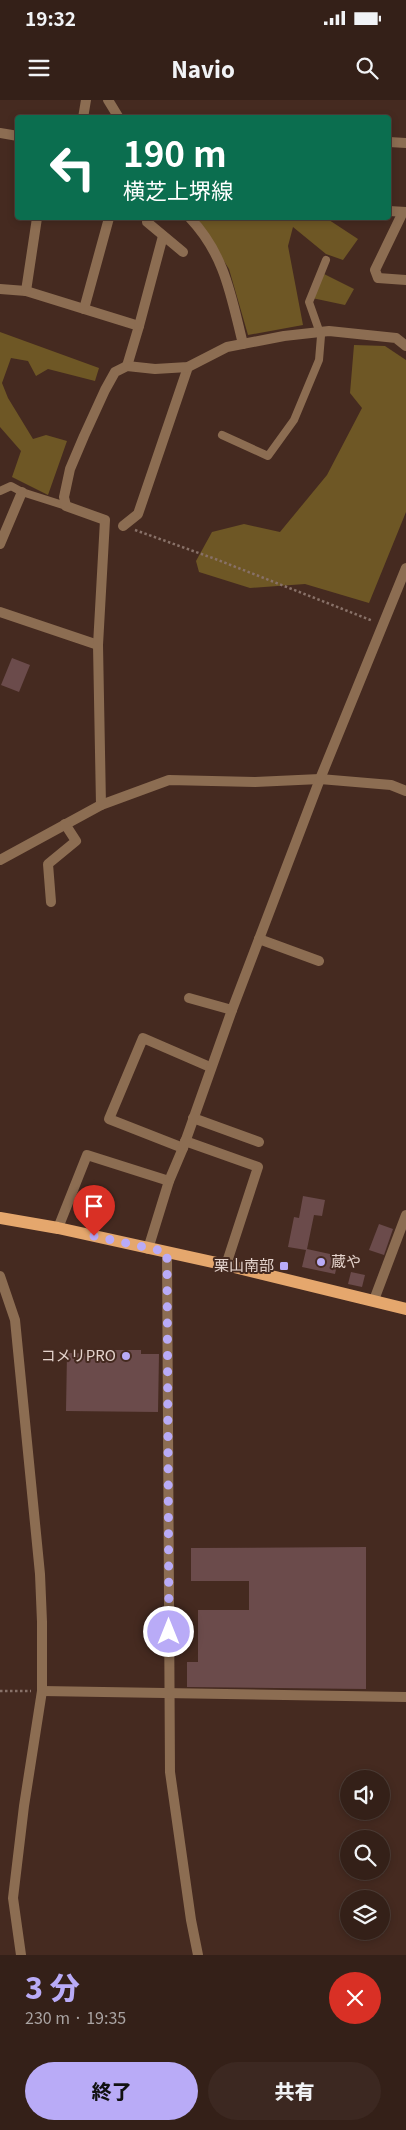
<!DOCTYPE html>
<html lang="ja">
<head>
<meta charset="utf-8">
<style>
	:root { --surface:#342018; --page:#3c2821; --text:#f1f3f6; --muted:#a9a3a2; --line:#4e3e37; --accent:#b9abf7 }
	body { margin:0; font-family:Georgia,"Noto Sans JP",serif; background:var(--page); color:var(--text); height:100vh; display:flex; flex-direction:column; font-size:19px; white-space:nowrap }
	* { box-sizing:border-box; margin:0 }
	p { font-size:16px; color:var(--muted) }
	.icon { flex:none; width:28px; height:28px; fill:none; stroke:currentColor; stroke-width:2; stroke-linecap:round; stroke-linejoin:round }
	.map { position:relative; height:1855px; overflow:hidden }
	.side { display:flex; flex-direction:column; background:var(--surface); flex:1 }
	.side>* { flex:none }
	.hud { position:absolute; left:15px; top:15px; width:376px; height:105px; border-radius:5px; box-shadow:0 2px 8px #0003,0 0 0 1px var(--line); background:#0b6e4f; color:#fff; overflow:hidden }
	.controls { position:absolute; left:340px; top:1670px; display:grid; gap:10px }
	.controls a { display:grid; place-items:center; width:50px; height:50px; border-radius:50%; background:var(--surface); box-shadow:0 2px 8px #0003,0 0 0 1px var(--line); font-size:25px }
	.pin { position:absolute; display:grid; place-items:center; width:42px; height:42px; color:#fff; margin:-51px -21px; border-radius:50% 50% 50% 0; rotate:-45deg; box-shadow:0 0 5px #0007 }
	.pin .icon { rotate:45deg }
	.me { position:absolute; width:55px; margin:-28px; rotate:0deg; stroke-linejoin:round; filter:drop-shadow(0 0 4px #0008) }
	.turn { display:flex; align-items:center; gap:18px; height:105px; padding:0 25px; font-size:22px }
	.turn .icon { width:65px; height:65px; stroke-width:2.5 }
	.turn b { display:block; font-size:35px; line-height:42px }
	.round { display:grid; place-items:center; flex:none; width:52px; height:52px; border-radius:26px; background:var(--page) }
	.overview { display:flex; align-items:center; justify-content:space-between; height:85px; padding:0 25px }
	h1 { font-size:30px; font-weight:800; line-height:38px; color:var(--accent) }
	.action { display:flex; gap:10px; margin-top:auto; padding:10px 25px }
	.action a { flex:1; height:58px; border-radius:30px; background:var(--accent); color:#111; font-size:20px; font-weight:800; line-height:58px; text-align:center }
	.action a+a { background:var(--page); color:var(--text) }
	.status { display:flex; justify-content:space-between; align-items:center; height:35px; padding:0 25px; background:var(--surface); direction:ltr }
	.status svg { height:14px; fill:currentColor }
	header { display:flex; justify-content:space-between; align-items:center; height:65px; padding:0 25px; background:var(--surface); font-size:22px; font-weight:800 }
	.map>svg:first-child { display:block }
</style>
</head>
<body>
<div class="status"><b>19:32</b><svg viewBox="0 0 49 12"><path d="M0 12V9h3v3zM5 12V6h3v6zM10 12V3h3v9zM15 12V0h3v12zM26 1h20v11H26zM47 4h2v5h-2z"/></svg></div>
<header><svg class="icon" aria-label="menu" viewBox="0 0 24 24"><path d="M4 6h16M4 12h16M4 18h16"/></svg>Navio<svg class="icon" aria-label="search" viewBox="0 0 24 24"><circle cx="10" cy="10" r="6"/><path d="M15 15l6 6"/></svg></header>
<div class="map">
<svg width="406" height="1855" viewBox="0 0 406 1855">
	<rect width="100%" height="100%" fill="#452a20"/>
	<g fill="#6e5725">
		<path d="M197,118H326L358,139L343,160L326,154L293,127L288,146L303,225L248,235L229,169Z"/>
		<path d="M322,173L354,189L345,205L312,198Z"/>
		<path d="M0,232L99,268L95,281L48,269L36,276L28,261L11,258L2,283L8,298L33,339L46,335L67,341L48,395L12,377L21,351L0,327Z"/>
		<path d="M354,245L385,246L406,260V412L369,503L305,484L250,488L199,472L196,461L212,432L244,424L280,432L327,375L362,308L350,293Z"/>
	</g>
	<g fill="#6b4b4b">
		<path d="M12,558L30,565L19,592L1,585Z"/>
		<path d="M303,1096L325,1100L322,1116L314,1115L307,1149L339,1156L335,1174L302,1167L306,1150L288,1147L294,1117L299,1118Z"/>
		<path d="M379,1124L393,1129L384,1155L369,1150Z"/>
		<path d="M351,1172L365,1175L362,1187L348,1184Z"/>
		<path d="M109,1250H141V1254H159L158,1312L66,1311L67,1253L109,1254Z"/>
		<path d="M366,1447V1589L187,1587V1562H198V1510H249V1481H191V1448Z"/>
	</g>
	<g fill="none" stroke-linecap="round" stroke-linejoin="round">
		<g stroke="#887168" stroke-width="2.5" stroke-dasharray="2.5 2.5" stroke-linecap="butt">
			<path d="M135,430L218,460L373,521"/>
			<path d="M0,1591H31"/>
		</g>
		<g stroke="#8c6d52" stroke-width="8">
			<path d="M222,335L268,356L294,320L319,260L321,236L309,202L326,160"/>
			<path d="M0,391L11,386L22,392L66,406"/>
		</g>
		<g stroke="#8c6d52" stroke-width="10">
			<path d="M108,0L119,18"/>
			<path d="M83,18L86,0"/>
			<path d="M0,33L18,36"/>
			<path d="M389,42L406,43"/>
			<path d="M389,111L406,112"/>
			<path d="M403,112L375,170L378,178L406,180"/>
			<path d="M190,118C225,155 231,196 243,244"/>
			<path d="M147,122L183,152"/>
			<path d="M0,189L26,191L139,226L127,266"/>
			<path d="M26,191L37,118"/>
			<path d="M84,209L109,118"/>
			<path d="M139,226L163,136"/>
			<path d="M123,426L138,414L188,267"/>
			<path d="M0,444L22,392"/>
			<path d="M0,512L98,545"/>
			<path d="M101,705L98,545L105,420L66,406L64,397L70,369L84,336L105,290L115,272L127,266L155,269L188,267L227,247L284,236L329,231L396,238L406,246"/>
			<path d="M0,760L101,705L169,680L255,682L320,679L391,685L406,691"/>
			<path d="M51,802L48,764L76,741L65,724"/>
			<path d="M259,839L319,861"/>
			<path d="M189,898L232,910"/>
			<path d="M193,1018L259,1042"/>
			<path d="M185,1041L258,1067L226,1165"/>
			<path d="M183,1048L109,1019L143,938L210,967"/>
			<path d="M58,1128L87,1055L169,1081"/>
			<path d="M148,1149L169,1081L183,1048L232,910L320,679L406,468"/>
			<path d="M167,1152L170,1672L191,1820L198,1855"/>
			<path d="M374,1200L406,1115"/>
			<path d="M42,1591L406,1597"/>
		</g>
		<path stroke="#8c6d52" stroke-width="10" d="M0,1176L15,1220L40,1474L42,1522V1591L24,1706L13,1798L21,1855"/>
		<path stroke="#e5a76d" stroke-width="12" d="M0,1118L58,1128L226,1165L406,1209"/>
	</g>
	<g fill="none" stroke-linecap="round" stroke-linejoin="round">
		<path stroke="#b9abf7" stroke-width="9" stroke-dasharray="0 16.2" d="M94,1136L167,1152L169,1532"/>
	</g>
	<g fill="#b9abf7" stroke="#452a20" stroke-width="2">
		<circle cx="321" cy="1162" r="5"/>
		<rect x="279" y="1161" width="10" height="10" rx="2.5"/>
		<circle cx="126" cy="1256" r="5"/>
	</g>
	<g text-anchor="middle" stroke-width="4" stroke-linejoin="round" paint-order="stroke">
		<g font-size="15" fill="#e4d3cc" stroke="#452a20" text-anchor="end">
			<text x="331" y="1167" text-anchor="start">蔵や</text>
			<text x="274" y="1171">栗山南部</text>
			<text x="116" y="1261">コメリPRO</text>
		</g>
	</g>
</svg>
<div class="controls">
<a><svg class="icon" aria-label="sound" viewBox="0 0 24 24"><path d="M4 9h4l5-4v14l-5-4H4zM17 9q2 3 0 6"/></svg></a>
<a><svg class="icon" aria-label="search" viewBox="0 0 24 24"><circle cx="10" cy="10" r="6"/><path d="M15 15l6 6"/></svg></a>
<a><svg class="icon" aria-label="layers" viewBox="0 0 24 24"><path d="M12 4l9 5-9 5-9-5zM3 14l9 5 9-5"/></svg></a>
</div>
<div class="pin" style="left:94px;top:1136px;background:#d93025"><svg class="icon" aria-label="arrive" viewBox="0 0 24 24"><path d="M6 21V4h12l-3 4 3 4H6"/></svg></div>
<svg class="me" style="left:169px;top:1532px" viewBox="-20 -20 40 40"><circle r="17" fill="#b9abf7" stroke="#fff" stroke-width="3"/><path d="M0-11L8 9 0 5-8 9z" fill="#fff"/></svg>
<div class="hud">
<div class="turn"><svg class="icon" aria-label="left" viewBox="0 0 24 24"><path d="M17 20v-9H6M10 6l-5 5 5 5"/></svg><div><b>190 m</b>横芝上堺線</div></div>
</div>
</div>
<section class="side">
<div class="overview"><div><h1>3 分</h1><p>230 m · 19:35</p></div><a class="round" style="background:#d93025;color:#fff"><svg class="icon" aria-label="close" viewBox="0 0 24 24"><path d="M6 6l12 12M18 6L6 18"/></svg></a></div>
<div class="action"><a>終了</a><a>共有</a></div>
</section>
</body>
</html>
